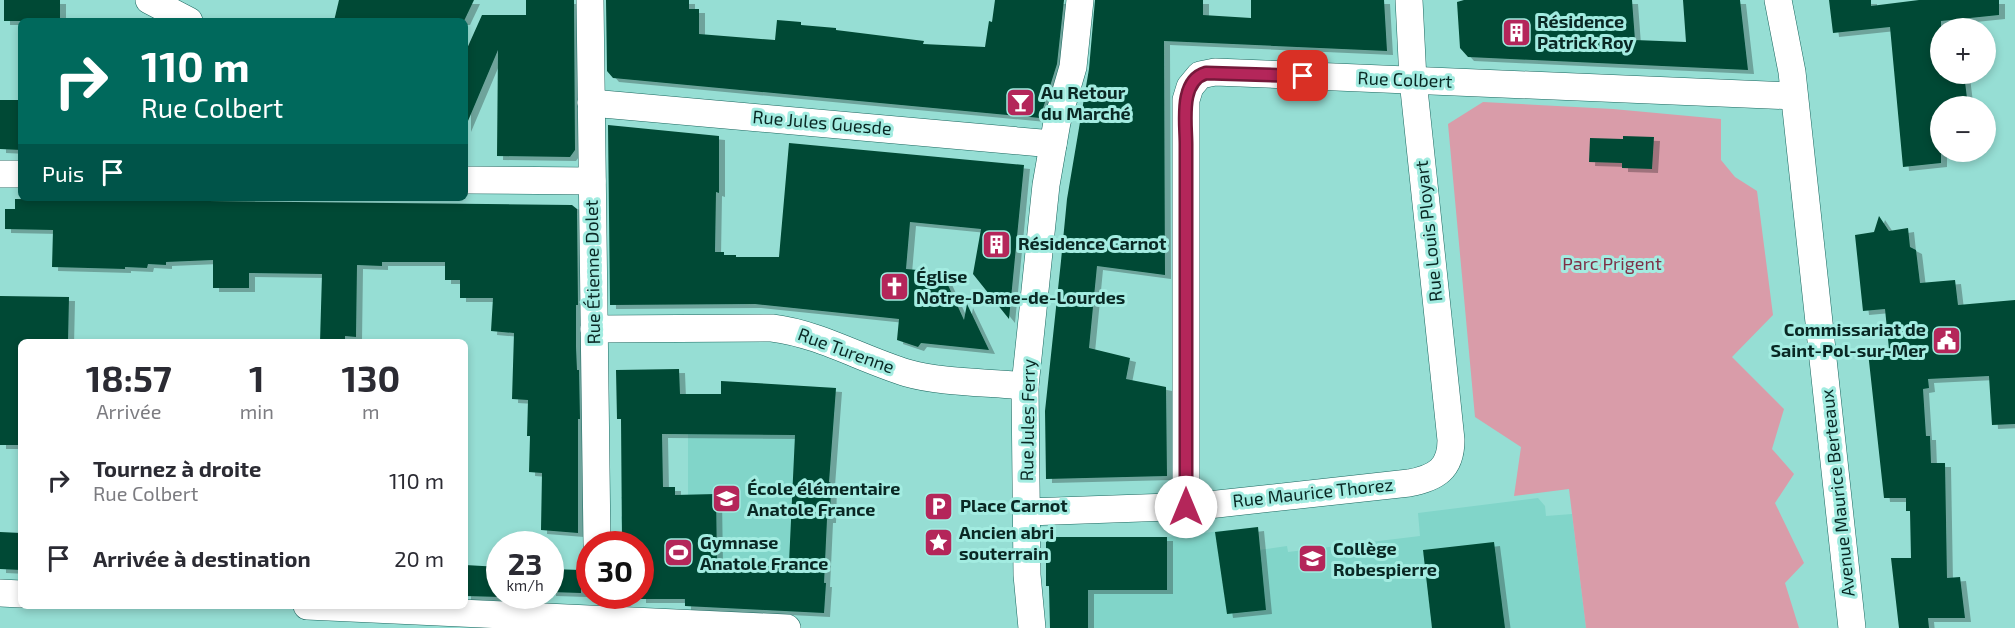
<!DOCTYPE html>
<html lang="fr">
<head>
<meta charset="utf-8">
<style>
	:root { --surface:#fff; --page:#f2f2f3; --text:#2b2b33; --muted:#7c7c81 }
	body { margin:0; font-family:"Exo 2",sans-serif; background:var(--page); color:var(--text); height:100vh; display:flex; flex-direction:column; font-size:22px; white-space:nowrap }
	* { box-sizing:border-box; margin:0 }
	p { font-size:20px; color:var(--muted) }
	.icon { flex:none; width:33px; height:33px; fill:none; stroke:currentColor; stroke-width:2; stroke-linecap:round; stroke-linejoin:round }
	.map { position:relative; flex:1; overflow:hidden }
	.drawer { position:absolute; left:18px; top:339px; width:450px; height:270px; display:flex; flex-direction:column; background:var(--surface); border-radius:9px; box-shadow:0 3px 9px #0003 }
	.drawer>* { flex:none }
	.banner { position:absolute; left:18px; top:18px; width:450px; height:183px; border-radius:9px; box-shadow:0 3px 9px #0003; background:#00695c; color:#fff; overflow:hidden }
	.fabs { position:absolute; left:1930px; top:18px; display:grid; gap:12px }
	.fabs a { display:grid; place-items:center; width:66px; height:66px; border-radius:50%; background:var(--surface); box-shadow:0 3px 9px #0003; font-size:30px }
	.speed { position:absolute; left:486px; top:531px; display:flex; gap:12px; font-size:30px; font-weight:700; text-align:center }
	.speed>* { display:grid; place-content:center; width:78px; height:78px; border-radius:50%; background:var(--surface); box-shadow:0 3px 9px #0003; line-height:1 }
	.speed small { font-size:15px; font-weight:400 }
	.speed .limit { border:9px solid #d22; background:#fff; color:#111 }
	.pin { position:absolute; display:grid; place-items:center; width:51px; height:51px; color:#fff; margin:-26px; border-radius:12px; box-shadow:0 3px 9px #0006 }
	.me { position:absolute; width:66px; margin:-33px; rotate:0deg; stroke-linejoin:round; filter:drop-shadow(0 0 4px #0008) }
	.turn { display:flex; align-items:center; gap:21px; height:126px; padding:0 24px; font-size:27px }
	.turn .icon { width:78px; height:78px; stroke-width:2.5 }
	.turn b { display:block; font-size:42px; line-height:51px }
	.then { display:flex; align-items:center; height:57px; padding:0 24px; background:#0003; gap:12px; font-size:22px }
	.eta { display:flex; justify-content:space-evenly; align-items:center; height:102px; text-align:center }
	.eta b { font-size:36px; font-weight:700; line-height:42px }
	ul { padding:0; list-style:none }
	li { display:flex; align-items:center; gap:18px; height:78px; padding:0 24px }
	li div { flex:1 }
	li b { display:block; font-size:22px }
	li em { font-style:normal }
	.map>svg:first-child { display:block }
</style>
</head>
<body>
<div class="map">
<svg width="2015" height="628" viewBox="0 0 2015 628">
	<defs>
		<filter id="shadow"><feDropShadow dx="6" dy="4" stdDeviation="0" flood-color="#0004"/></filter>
	</defs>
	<rect width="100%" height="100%" fill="#96ded4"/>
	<g fill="#81d5c9">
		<path d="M744,383L836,388L829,482L831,483L830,519L827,520L824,582L826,583L824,613L685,606L684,599H624L620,596H640V544H623V540H621L623,536L621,516L622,517V500L621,497H688V418Z"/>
		<path d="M1538,498L1545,506L1546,516L1572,514L1586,628H1050L1049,587L1046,586V537H1167L1258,527L1259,550L1287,546L1288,552L1420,536L1418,513Z"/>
	</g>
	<path fill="#d99ca9" d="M1483,102L1613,109L1721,119V160L1735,177L1757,191L1773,315L1732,357L1784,409L1772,449L1794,474L1775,503L1804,563L1785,583L1799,628H1586L1569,489L1514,496L1521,447L1475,417L1448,124Z"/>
	<g fill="#064934" fill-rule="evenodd" filter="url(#shadow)">
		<rect x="4" y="0" width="56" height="21"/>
		<path d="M339,0H474L464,21H334Z"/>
		<path d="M526,0H574L575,150L570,157L497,156L498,50L465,128V53L482,15H526Z"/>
		<path d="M606,0H689V9H699V34L775,40L777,20L801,22V25L836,28V30L924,41L923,44L985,47L989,21L992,22L995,0H1064L1057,64L1040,118L613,78L607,71Z"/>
		<path d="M1095,0H1203V15L1251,18V0H1384L1387,51L1164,41L1165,275L1097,266L1089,348L1130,358L1126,379L1166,387L1167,476L1046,479L1045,411L1061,261L1067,199L1089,69Z"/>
		<path d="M1464,0H1632L1635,40L1686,42L1683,0H1740L1748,70L1468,57L1460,48L1457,2Z"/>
		<path d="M1829,0H1871V6L1919,0H1999V15L1941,21V74H1964L1968,106H1941V163L1903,167L1890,27L1833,33Z"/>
		<path d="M0,100H21V150L0,149Z"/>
		<path d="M608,125L719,136V193L716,192L715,252H724V255H736V257H779L789,143L1024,165L1009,319L973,274L981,229L910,222L906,269L942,272L964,320L967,304L989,350L921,343L918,347L897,340L899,319L755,304L610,305Z"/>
		<path d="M1623,136L1654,137L1652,169L1622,168V163L1589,162L1590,138L1623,139Z"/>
		<path d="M15,199L572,205L577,209L578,305H576V347L577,370H579L580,419H578V533L541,530L542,473L529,472L530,436H527L528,400L512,399L514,333L491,331L493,298H460V280H445V262H382V266L357,265L356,337L345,336V342H320L322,274L249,273V288H213V260L166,262V265L148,264L147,268L125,267V269L52,267L53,230L5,229V209H15Z"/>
		<path d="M1879,216L1889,231L1908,228L1910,247L1916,250L1920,283L1955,280L1958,305L2015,300V424L1992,425L1989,376L1928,379L1929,388L1923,389L1926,436H1930L1931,463H1945L1947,578L1960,577L1965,618H1928L1929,628H1899L1891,558H1911L1910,511H1906V498H1884L1868,352L1889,349L1885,309L1863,311L1855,235L1874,232Z"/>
		<path d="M0,296L69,297L68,342H21V445H0Z"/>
		<path d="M679,369L680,394H721V381L836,388L829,482L831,483L830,519H827L824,583H826L824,613L685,606V599H640V544H623L622,540L621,419H617L616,370ZM662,434L795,435L789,563L717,562L716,494L675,495V487H663Z"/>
		<path d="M1258,527L1266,610L1227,614L1215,532Z"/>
		<path d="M0,532L21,533V570L0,569Z"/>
		<path d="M1046,537H1167V590H1088V628H1050L1049,586H1046Z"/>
		<path d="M1494,542L1505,628H1432L1423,550Z"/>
		<path d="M465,565L500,567V597L465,596Z"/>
		<path d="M550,569L581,570V593L550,592Z"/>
	</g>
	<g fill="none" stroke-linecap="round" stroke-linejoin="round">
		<defs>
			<g id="minor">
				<path d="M149,0L189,21"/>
				<path d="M590,0L597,544"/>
				<path d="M1778,0L1792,72L1852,628"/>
				<path d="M591,103L1053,144"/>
				<path d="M0,174H21"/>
				<path d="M465,180L592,181"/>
				<path d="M594,329L772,328C820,334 861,359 907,373C942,383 988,382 1025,386"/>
				<path d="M1186,507V100L1190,87L1200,75L1215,72L1794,96"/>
				<path d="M1027,512L1199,506L1409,483C1436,478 1451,469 1451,440L1413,80L1409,0"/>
				<path d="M0,593L21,594"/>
				<path d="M307,606L787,628"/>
				<path d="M1032,628L1027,575L1025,386L1046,185L1057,122L1073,67L1080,0"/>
			</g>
		</defs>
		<use href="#minor" stroke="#1a675f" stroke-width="28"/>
		<use href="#minor" stroke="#fff" stroke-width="27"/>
	</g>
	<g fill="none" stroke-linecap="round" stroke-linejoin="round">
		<defs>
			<path id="route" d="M1186,507V144C1186,122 1179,81 1206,73L1303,76"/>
		</defs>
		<use href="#route" stroke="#75193a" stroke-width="15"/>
		<use href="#route" stroke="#b4265a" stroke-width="10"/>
	</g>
	<defs>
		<symbol id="building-square" viewBox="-11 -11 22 22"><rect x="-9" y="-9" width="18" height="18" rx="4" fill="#b4265a" stroke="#a3ece1"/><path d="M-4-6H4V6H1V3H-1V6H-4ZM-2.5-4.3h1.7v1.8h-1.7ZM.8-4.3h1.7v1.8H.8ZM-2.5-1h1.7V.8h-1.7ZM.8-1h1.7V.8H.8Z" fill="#fff"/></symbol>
		<symbol id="bar-square" viewBox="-11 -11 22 22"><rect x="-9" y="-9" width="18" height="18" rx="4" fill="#b4265a" stroke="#a3ece1"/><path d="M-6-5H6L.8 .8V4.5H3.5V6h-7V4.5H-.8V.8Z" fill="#fff"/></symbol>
		<symbol id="church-square" viewBox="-11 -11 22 22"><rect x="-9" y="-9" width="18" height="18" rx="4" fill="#b4265a" stroke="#a3ece1"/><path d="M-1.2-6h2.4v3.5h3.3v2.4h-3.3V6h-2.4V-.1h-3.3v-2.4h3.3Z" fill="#fff"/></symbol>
		<symbol id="civic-square" viewBox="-11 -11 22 22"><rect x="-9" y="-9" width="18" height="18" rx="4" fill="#b4265a" stroke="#a3ece1"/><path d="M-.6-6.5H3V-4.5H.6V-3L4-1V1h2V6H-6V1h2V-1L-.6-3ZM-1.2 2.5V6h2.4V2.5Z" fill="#fff"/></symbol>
		<symbol id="school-square" viewBox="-11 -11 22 22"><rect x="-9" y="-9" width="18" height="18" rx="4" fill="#b4265a" stroke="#a3ece1"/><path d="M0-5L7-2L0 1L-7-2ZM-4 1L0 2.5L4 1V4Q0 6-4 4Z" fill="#fff"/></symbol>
		<symbol id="parking-square" viewBox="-11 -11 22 22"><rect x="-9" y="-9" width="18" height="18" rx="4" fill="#b4265a" stroke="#a3ece1"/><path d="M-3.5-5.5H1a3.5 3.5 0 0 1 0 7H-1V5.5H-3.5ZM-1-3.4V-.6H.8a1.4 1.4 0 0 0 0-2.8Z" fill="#fff"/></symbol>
		<symbol id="sight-square" viewBox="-11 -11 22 22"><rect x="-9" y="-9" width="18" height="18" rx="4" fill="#b4265a" stroke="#a3ece1"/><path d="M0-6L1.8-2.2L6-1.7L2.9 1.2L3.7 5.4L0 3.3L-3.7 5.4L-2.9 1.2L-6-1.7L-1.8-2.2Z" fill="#fff"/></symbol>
		<symbol id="stadium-square" viewBox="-11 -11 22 22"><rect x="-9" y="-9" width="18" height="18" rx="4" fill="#b4265a" stroke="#a3ece1"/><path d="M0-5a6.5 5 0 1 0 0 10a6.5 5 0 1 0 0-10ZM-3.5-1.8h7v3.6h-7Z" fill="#fff"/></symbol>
	</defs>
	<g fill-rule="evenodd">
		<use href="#building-square" x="1500" y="16" width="33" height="33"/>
		<use href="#bar-square" x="1004" y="86" width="33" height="33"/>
		<use href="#building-square" x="980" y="228" width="33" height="33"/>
		<use href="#church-square" x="878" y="270" width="33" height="33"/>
		<use href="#civic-square" x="1930" y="324" width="33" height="33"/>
		<use href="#school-square" x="710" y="482" width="33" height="33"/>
		<use href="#parking-square" x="922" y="490" width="33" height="33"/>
		<use href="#sight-square" x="922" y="526" width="33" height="33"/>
		<use href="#stadium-square" x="662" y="536" width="33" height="33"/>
		<use href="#school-square" x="1296" y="542" width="33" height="33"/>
	</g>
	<g text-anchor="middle" stroke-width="6" stroke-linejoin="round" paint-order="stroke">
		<g font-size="18" font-weight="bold" fill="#092824" stroke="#a3ece1" text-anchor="start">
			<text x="1537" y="28">Résidence<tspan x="1537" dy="21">Patrick Roy</tspan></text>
			<text x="1041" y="99">Au Retour<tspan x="1041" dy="21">du Marché</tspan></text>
			<text x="1018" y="250">Résidence Carnot</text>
			<text x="916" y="283">Église<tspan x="916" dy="21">Notre-Dame-de-Lourdes</tspan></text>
			<text x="1926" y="336" text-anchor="end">Commissariat de<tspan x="1926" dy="21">Saint-Pol-sur-Mer</tspan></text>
			<text x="747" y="495">École élémentaire<tspan x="747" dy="21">Anatole France</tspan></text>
			<text x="960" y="512">Place Carnot</text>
			<text x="959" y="539">Ancien abri<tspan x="959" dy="21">souterrain</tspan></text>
			<text x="700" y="549">Gymnase<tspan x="700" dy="21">Anatole France</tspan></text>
			<text x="1333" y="555">Collège<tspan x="1333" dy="21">Robespierre</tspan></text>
		</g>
		<g font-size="18" fill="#092824" stroke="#a3ece1">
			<text transform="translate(1405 80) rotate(2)" y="6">Rue Colbert</text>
			<text transform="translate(822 123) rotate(5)" y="6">Rue Jules Guesde</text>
			<text transform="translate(1429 231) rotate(-96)" y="6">Rue Louis Ployart</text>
			<text transform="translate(593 272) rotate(-91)" y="6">Rue Étienne Dolet</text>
			<text transform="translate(846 351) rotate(20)" y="6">Rue Turenne</text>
			<text transform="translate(1028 420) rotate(-89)" y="6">Rue Jules Ferry</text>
			<text transform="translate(1313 493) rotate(-6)" y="6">Rue Maurice Thorez</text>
			<text transform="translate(1838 493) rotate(-96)" y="6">Avenue Maurice Berteaux</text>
		</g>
		<g font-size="18" fill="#7e3047" stroke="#a3ece1">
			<text x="1612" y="270">Parc Prigent</text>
		</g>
	</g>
</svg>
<div class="fabs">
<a>+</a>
<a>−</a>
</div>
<div class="speed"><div>23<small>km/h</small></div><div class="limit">30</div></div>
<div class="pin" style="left:1303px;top:76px;background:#d93025"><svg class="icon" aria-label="arrive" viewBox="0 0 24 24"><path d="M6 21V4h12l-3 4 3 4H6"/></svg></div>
<svg class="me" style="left:1186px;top:507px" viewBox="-20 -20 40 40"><circle r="19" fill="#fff"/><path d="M0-13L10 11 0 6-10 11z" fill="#b4265a"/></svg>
<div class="banner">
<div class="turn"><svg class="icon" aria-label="right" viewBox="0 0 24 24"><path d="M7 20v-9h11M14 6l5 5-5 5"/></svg><div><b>110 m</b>Rue Colbert</div></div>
<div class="then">Puis<svg class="icon" aria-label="arrive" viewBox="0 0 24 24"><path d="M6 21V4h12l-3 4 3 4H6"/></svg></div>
</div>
<section class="drawer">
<div class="eta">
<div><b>18:57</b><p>Arrivée</p></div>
<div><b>1</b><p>min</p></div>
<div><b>130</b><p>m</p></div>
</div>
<ul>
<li><svg class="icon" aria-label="right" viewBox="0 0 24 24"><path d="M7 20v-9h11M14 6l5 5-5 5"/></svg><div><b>Tournez à droite</b><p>Rue Colbert</p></div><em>110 m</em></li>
<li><svg class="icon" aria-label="arrive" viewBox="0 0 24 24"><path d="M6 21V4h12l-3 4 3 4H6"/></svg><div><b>Arrivée à destination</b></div><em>20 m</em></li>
</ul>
</section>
</div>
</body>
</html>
